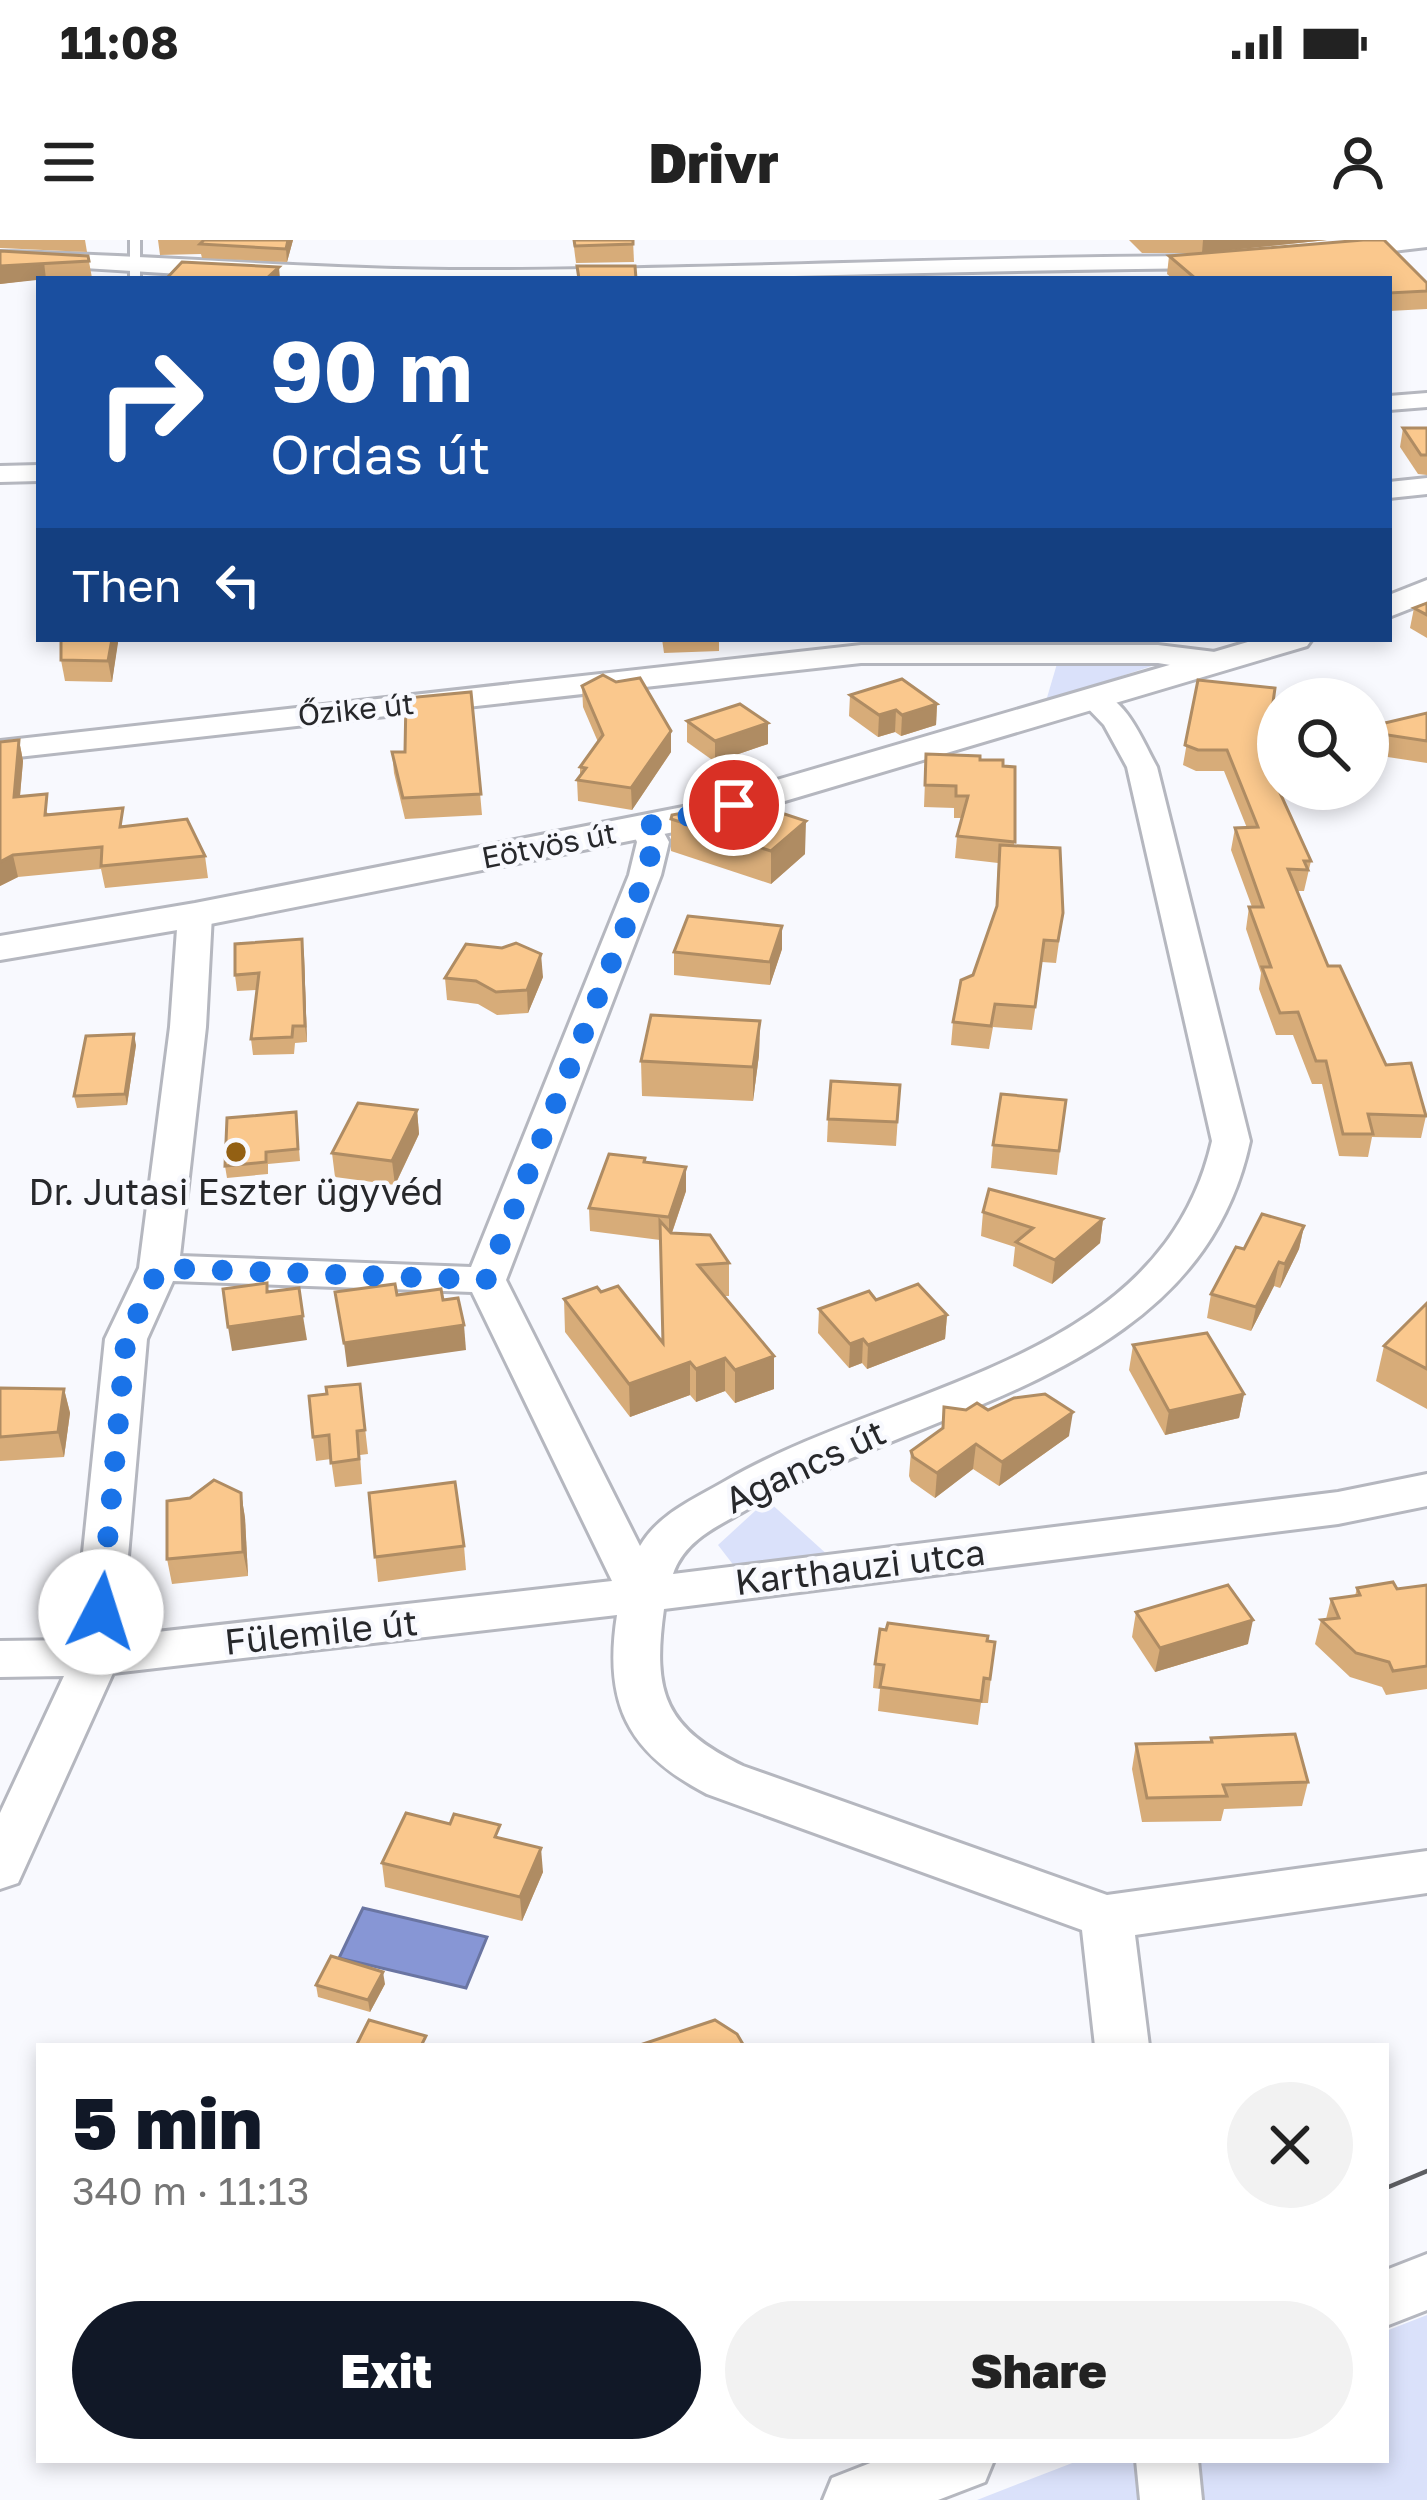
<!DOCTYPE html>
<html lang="en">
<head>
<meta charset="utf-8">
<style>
	:root { --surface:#fff; --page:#f2f2f2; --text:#222; --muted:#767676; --accent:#111827 }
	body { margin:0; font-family:"Golos Text",sans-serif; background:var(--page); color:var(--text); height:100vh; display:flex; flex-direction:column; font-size:45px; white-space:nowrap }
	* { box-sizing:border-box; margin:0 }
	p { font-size:39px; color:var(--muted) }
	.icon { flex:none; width:66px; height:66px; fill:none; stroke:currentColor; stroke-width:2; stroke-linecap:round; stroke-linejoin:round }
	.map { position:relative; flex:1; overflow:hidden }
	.side { position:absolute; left:36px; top:1803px; width:1353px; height:420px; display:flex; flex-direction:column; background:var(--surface); border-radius:0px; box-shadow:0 6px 18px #0003 }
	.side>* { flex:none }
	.hud { position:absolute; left:36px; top:36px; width:1356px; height:366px; border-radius:0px; box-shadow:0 6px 18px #0003; background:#1a4fa0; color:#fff; overflow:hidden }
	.buttons { position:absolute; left:1257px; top:438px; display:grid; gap:24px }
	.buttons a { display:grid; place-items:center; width:132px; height:132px; border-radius:50%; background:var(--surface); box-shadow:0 6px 18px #0003; font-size:60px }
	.pin { position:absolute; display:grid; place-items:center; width:102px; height:102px; color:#fff; margin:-51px; border:6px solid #fff; border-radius:50%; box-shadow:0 3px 12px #0007 }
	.me { position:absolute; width:132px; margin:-66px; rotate:5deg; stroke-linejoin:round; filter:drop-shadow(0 0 9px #0008) }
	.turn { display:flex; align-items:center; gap:42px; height:252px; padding:0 36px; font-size:54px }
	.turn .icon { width:156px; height:156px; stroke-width:2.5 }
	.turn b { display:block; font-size:84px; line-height:102px }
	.then { display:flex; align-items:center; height:114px; padding:0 36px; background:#0003; gap:24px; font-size:45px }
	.round { display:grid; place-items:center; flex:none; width:126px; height:126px; border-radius:63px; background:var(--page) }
	.headline { display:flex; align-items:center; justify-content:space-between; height:204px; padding:0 36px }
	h1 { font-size:72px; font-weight:800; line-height:90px; color:var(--accent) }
	.action { display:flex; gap:24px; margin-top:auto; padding:24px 36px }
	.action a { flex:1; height:138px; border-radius:72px; background:var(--accent); color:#fff; font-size:48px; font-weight:800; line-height:138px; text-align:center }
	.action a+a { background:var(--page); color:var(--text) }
	.status { display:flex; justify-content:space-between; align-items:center; height:84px; padding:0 60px; background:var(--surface); direction:ltr }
	.status svg { height:33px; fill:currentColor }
	header { display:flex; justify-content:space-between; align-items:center; height:156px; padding:0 36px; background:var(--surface); font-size:54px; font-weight:800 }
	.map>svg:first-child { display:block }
</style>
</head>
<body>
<div class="status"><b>11:08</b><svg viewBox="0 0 49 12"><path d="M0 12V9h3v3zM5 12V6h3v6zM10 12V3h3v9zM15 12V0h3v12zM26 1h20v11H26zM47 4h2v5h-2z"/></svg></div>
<header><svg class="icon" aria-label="menu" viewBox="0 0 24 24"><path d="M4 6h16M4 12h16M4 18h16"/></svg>Drivr<svg class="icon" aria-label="person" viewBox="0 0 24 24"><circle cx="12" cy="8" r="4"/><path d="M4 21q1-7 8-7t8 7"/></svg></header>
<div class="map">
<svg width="1427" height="2260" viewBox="0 0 1427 2260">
	<rect width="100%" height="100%" fill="#f8f9fe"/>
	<g fill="#dae1fa">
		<path d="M1059,417L1164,422L1046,461Z"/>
		<path d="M767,1260L830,1317L738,1331L718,1305Z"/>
		<path d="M1427,2075V2260H977L1080,2220H1386V2091Z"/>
	</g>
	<path fill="#8796d5" stroke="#6a75a2" stroke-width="3" d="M363,1668L487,1697L466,1748L339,1718Z"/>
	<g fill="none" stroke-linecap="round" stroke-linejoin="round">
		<defs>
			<rect id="service" x="130" y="0" width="10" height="39"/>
			<g id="minor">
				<path d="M1381,0H1427V7L1333,18L1322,12L1333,6Z"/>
				<path d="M0,12C164,15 328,31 493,30C736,29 979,16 1223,16L1234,22L1223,28C913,30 602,46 292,39C195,37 97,27 0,24Z"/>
				<path d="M1427,153V167L1389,170V156Z"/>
				<path d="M39,225V241L0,242V226Z"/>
				<path d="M1427,238V254L1389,258V242Z"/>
				<path d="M861,405H1158L1215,412L1228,423L1214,432L1158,423H861L0,519V501Z"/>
				<path d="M1094,450C1127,458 1142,500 1157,527L1250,901C1199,1140 923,1164 746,1270C716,1287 685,1300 673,1334L1338,1252L1427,1234V1266L1338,1284L664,1369C652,1454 665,1488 743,1526L1107,1655L1427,1611V1653L1135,1695L1149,1806H1095L1082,1690L707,1554C628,1513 603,1464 617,1375L113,1433L18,1643L0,1649V1573L64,1436L0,1437V1401L74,1400L105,1099L139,1028L170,787L178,675L183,668L195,665L212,675L206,787L180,1016L471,1027L629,635L637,602L630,587L646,577L657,580L669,602L661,635L506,1040L640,1306C659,1273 695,1259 727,1240C894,1143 1161,1124 1212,901L1127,527L1104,485L1079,459ZM173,1041L472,1052L612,1341L121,1396L147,1099Z"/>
				<path d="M1427,2014V2070L1386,2086V2030Z"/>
				<path d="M878,2220H994L985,2242L938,2260H823L832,2238Z"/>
				<path d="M1136,2220H1198L1202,2260H1140Z"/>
			</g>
			<g id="tertiary">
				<path d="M1427,340V362L1389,377V355Z"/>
				<path d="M1258,399H1312L1307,406L694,588L195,687L0,720V696L195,663L688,566Z"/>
			</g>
		</defs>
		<use href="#service" stroke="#b5b7bf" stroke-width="6"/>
		<use href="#minor" stroke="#b5b7bf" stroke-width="6"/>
		<use href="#tertiary" stroke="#b5b7bf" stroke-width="6"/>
		<use href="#service" fill="#fff" fill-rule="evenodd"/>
		<use href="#minor" fill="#fff" fill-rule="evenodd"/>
		<use href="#tertiary" fill="#fff" fill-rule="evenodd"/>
		<path stroke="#5e5f63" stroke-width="4.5" d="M1386,1948L1427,1931"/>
	</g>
	<g fill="#d7ac79">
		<path d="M0,0H85L87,12L0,8Z"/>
		<path d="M158,0H293L287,22L202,18L201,14L160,15Z"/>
		<path d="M573,0H633L634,22L576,23Z"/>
		<path d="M1129,0H1327L1202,13H1142Z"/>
		<path d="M0,11L88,16L92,38L39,39L0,44Z"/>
		<path d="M1169,16L1427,43V69L1389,71V39H1173L1167,34Z"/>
		<path d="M1403,188H1427V235L1418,234L1400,207Z"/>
		<path d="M1427,363V398L1410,388L1414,368Z"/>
		<path d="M61,399H118L112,442L65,441L61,420Z"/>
		<path d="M662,399H719V411L664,413Z"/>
		<path d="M1198,440L1265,520L1311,621L1304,651H1297L1328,726L1386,825L1426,876L1421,898L1372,897L1368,917L1339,916L1322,844H1312L1293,795H1276L1259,749L1261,733L1246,689L1249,667H1252L1231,610L1235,588H1247L1224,531H1196L1183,525Z"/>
		<path d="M582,446L671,512L632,570L578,561L577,540L580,536V527L598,502L583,467Z"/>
		<path d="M471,452L482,575L405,579L394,533L392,512H405Z"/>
		<path d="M850,455L937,464L936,485L901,496L895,492L878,497L849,476Z"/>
		<path d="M1427,473V523L1368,514V487Z"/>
		<path d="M687,481L768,483V504L715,522L687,502Z"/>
		<path d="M19,500L23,521L20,556L51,575L126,586L205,616L208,638L105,648L101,629L18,637L0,646Z"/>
		<path d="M926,514L980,520L1003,526L1015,527L1014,606L1063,673L1056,723L1042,722L1032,790L993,787L989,809L951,805L953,782L973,735L996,669L998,623L955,618L957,596L962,578H954V568L924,567Z"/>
		<path d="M671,579L805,614L771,644L671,611Z"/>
		<path d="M782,686V709L770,745L674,735V712Z"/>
		<path d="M304,716L307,802L295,803L294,814L253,815L251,799L257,750L237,751L235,735Z"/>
		<path d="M543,737L528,773L497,775L478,764L447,760L445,738Z"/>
		<path d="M760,781L759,815L753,861L642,856L641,821Z"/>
		<path d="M136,805L127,865L77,868L74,856Z"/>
		<path d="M900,845L896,906L827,902L828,879Z"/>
		<path d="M1066,860L1057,935L991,928L993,905Z"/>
		<path d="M417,870L419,894L395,945L335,937L332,913Z"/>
		<path d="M297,884L300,921L268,924V934L227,938L225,926Z"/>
		<path d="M645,922L686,951L672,993L729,1023V1056H724L774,1116V1149L735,1163L725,1151L696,1162L690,1155L630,1177L565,1092L564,1059L601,1052L663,1102L660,1000L590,991L589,968Z"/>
		<path d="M983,972L1103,979L1100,1003L1052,1044L1013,1026L1015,1007L981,996Z"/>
		<path d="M1304,986L1299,1009L1280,1048L1274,1046L1251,1091L1207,1078L1211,1054L1244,1009Z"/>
		<path d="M876,1060L947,1075L945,1099L867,1129L862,1123L849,1128L818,1093L819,1069Z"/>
		<path d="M1427,1063V1169L1376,1141L1384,1106Z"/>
		<path d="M1133,1105L1244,1154L1239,1178L1165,1195L1129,1130Z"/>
		<path d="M360,1144L368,1214L360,1215L362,1244L335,1247L331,1219L316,1221L313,1197L327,1154Z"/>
		<path d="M0,1148L64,1149L70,1173L64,1217L0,1221Z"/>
		<path d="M966,1170H988L1069,1196L999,1246L973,1229L935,1258L911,1241L909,1236L911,1211Z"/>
		<path d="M241,1253L245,1278L248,1336L172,1344L167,1319L190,1258Z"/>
		<path d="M369,1253L464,1306L466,1330L378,1342Z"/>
		<path d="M1427,1345V1449L1386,1455L1382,1447L1350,1437L1315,1404L1321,1380L1326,1379L1331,1359L1355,1356L1357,1348L1397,1349Z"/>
		<path d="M1136,1372L1248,1404L1155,1432L1132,1397Z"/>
		<path d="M987,1401L995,1402L988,1463H981L978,1485L878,1471L880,1449L873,1448L875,1424Z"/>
		<path d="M1211,1498L1308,1542L1302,1566L1224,1569L1221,1581L1142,1582L1132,1529L1136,1504L1210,1502Z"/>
		<path d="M501,1598L543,1632L522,1681L385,1647L382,1623Z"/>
		<path d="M385,1744L370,1772L318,1757L316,1745Z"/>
	</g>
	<g fill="#af8c63">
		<path d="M288,0H293L287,22L286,9Z"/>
		<path d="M1203,0H1327L1202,13Z"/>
		<path d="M44,22L46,39L0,44V26Z"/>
		<path d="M279,27L280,39H266Z"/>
		<path d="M112,399H118V403L112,442L108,421Z"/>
		<path d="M937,464L936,485L901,496L902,475Z"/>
		<path d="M896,470L895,492L878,497L879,475Z"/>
		<path d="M768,483V504L715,522V501Z"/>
		<path d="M671,491V512L632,570L631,548Z"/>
		<path d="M19,500L23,521L18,578L14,557Z"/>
		<path d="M806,581L805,614L771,644V611Z"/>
		<path d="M13,615L18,637L0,646V622Z"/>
		<path d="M782,686V709L770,745V722Z"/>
		<path d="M302,699L304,716L307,802L305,786Z"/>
		<path d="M541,714L543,737L528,773L527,750Z"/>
		<path d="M760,781L759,815L753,861V827Z"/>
		<path d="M134,794L136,805L127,865L125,854Z"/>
		<path d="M417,870L419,894L395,945L392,921Z"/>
		<path d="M686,927V951L669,1001V977Z"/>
		<path d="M1103,979L1100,1003L1052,1044L1055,1020Z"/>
		<path d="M1304,986L1299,1009L1280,1048L1285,1024Z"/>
		<path d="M1279,1022L1274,1046L1251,1091L1256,1067Z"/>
		<path d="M947,1075L945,1099L867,1129L868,1105Z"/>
		<path d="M303,1076L307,1100L232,1111L228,1087Z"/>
		<path d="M464,1085L466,1110L347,1127L344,1103Z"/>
		<path d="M863,1099L862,1123L849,1128L850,1104Z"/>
		<path d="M774,1116V1149L735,1163V1130Z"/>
		<path d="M725,1118V1151L696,1162V1129Z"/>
		<path d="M690,1122V1155L630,1177L629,1144Z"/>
		<path d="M64,1149L70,1173L64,1217L58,1192Z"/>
		<path d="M1244,1154L1239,1178L1165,1195L1169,1171Z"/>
		<path d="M1073,1172L1069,1196L999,1246L1002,1222Z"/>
		<path d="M976,1204L973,1229L935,1258L937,1233Z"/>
		<path d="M241,1253L245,1278L248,1336L243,1312Z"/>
		<path d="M1253,1380L1248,1404L1155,1432L1160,1408Z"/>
		<path d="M541,1608L543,1632L522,1681L520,1657Z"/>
		<path d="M383,1732L385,1744L370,1772L368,1760Z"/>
	</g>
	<g fill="#fac88d" stroke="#af8c63" stroke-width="3">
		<path d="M204,0H288L286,9L200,4Z"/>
		<path d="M574,0H633V4L575,6Z"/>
		<path d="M1363,0H1384L1427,43V51L1389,53V39H1196L1169,16Z"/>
		<path d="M0,11L88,16L89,21L0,26Z"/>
		<path d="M182,22L279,27L266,39H166Z"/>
		<path d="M577,26H635L636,39H579Z"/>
		<path d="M1403,188H1427V215H1421Z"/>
		<path d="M1427,363V375L1414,368Z"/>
		<path d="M61,399H112L108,421L61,420Z"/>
		<path d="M603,435L616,442L640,438L671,491L631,548L577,540L586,528L580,527L603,495L582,446Z"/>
		<path d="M902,439L937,464L902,475L896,470L879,475L850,455Z"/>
		<path d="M1198,440L1275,448L1265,520L1311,621H1304L1308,630L1288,629L1328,726H1340L1386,825L1411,823L1426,876L1368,874L1373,894H1343L1326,821H1316L1298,772L1280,773L1262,727H1271L1249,667H1263L1235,588L1258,587L1227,510H1198L1185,505Z"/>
		<path d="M471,452L481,554L403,558L392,512H405L406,458Z"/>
		<path d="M740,464L768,483L715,501L687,481Z"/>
		<path d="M1427,473V501L1368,492V487Z"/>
		<path d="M19,500L14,557L47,554L45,575L123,568L120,587L187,579L205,616L101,626L102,607L13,615L0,622V502Z"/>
		<path d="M926,514L980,516V520H1003V526L1015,527V602L957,596L968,556H956V546L925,545Z"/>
		<path d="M745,561L806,581L771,611L671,579L672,575Z"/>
		<path d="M1000,605L1060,608L1063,673L1058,701L1044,700L1035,767L995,764L991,786L953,782L961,740L973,735L997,666Z"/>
		<path d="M688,676L782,686L770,722L674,712Z"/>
		<path d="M302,699L305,786H293L292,797L251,799L259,733L235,735V704Z"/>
		<path d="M516,703L541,714L527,750L496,752L476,741L445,738L466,704L502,708Z"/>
		<path d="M651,775L760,781L753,827L641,821Z"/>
		<path d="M134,794L125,854L74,856L86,796Z"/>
		<path d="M831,841L900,845L897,882L828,879Z"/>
		<path d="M1001,854L1066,860L1059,911L993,905Z"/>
		<path d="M358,863L417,870L392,921L332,913Z"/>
		<path d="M296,872L298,909L266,912V922L225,926L227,878Z"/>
		<path d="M609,914L645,918L644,922L686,927L669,977L589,968Z"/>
		<path d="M989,949L1103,979L1055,1020L1016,1002L1033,988L983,972Z"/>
		<path d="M1262,974L1304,986L1285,1024L1279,1022L1256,1067L1211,1054L1236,1007L1244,1009Z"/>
		<path d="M660,981L671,993L710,995L729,1023L698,1025L774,1116L735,1130L725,1118L696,1129L690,1122L629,1144L564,1059L597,1047L601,1052L618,1046L663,1103Z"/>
		<path d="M267,1043V1052L299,1048L303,1076L228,1087L223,1049Z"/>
		<path d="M395,1044L397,1055L441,1049L443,1060L458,1058L464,1085L344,1103L335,1052Z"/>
		<path d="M918,1044L947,1075L868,1105L863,1099L850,1104L819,1069L869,1051L876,1060Z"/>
		<path d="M1427,1063V1129L1384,1106Z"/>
		<path d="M1207,1093L1244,1154L1169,1171L1133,1105Z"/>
		<path d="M360,1144L365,1190L357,1191L359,1219L331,1223L329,1195L313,1197L309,1156L327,1154L326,1147Z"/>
		<path d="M0,1148L64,1149L58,1192L0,1197Z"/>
		<path d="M1045,1154L1073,1172L1002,1222L976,1204L937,1233L913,1217L911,1211L943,1188L944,1167L966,1170L977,1163L988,1170L1014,1158Z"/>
		<path d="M214,1240L241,1253L243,1312L167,1319V1261L190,1258Z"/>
		<path d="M455,1242L464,1306L375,1317L369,1253Z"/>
		<path d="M1393,1342L1397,1349L1427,1345V1426L1393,1431L1389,1422L1356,1413L1321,1380L1339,1378L1331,1359L1360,1355L1357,1348Z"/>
		<path d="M1228,1345L1253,1380L1160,1408L1136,1372Z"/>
		<path d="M888,1383L988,1396L987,1401L995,1402L990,1439L984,1438L981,1461L880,1447L884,1425L875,1424L880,1389L886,1390Z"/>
		<path d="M1295,1494L1308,1542L1223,1545L1227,1556L1147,1558L1136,1504L1212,1502L1211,1498Z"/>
		<path d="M406,1573L450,1584L454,1574L500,1585L495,1597L541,1608L520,1657L382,1623Z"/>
		<path d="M331,1716L383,1732L368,1760L316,1745Z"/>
		<path d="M369,1780L426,1796L421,1806H356Z"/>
		<path d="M715,1780L737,1794L744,1806H637Z"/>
	</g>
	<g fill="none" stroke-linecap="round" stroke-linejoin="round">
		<path stroke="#1a73e8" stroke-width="21" stroke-dasharray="0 37.8" d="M101,1372L126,1099L159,1028L486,1040L646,635L653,602L646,586L734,565"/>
	</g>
	<circle fill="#936013" stroke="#f8f9fe" stroke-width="4.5" cx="236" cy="912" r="12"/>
	<g text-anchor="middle" stroke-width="9" stroke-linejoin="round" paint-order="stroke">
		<g font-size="30" fill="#27282b" stroke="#f8f9fe">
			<text transform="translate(356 470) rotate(-6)" y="10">Őzike út</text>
			<text transform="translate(549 606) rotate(-11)" y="10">Eötvös út</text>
		</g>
		<g font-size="36" fill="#27282b" stroke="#f8f9fe">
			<text x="236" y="965">Dr. Jutasi Eszter ügyvéd</text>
		</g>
		<g font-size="36" fill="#27282b" stroke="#f8f9fe">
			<text transform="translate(805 1226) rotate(-25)" y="13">Agancs út</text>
			<text transform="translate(860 1327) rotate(-7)" y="13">Karthauzi utca</text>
			<text transform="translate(321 1392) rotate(-6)" y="13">Fülemile út</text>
		</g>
	</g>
</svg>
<div class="buttons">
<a><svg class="icon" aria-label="search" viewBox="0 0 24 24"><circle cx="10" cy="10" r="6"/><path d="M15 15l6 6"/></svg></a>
</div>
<div class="pin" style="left:734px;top:565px;background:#d93025"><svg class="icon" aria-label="arrive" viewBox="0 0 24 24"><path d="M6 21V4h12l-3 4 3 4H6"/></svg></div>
<svg class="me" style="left:101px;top:1372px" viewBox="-20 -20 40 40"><circle r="19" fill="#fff"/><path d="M0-13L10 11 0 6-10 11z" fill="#1a73e8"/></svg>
<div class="hud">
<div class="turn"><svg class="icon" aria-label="right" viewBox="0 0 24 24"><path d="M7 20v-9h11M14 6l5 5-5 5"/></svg><div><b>90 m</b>Ordas út</div></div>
<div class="then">Then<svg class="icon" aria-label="left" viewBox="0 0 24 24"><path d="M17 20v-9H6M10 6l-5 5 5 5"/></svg></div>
</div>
<section class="side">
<div class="headline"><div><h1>5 min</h1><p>340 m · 11:13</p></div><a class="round"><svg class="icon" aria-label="close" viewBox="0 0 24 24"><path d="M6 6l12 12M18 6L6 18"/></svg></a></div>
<div class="action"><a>Exit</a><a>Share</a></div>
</section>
</div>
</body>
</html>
